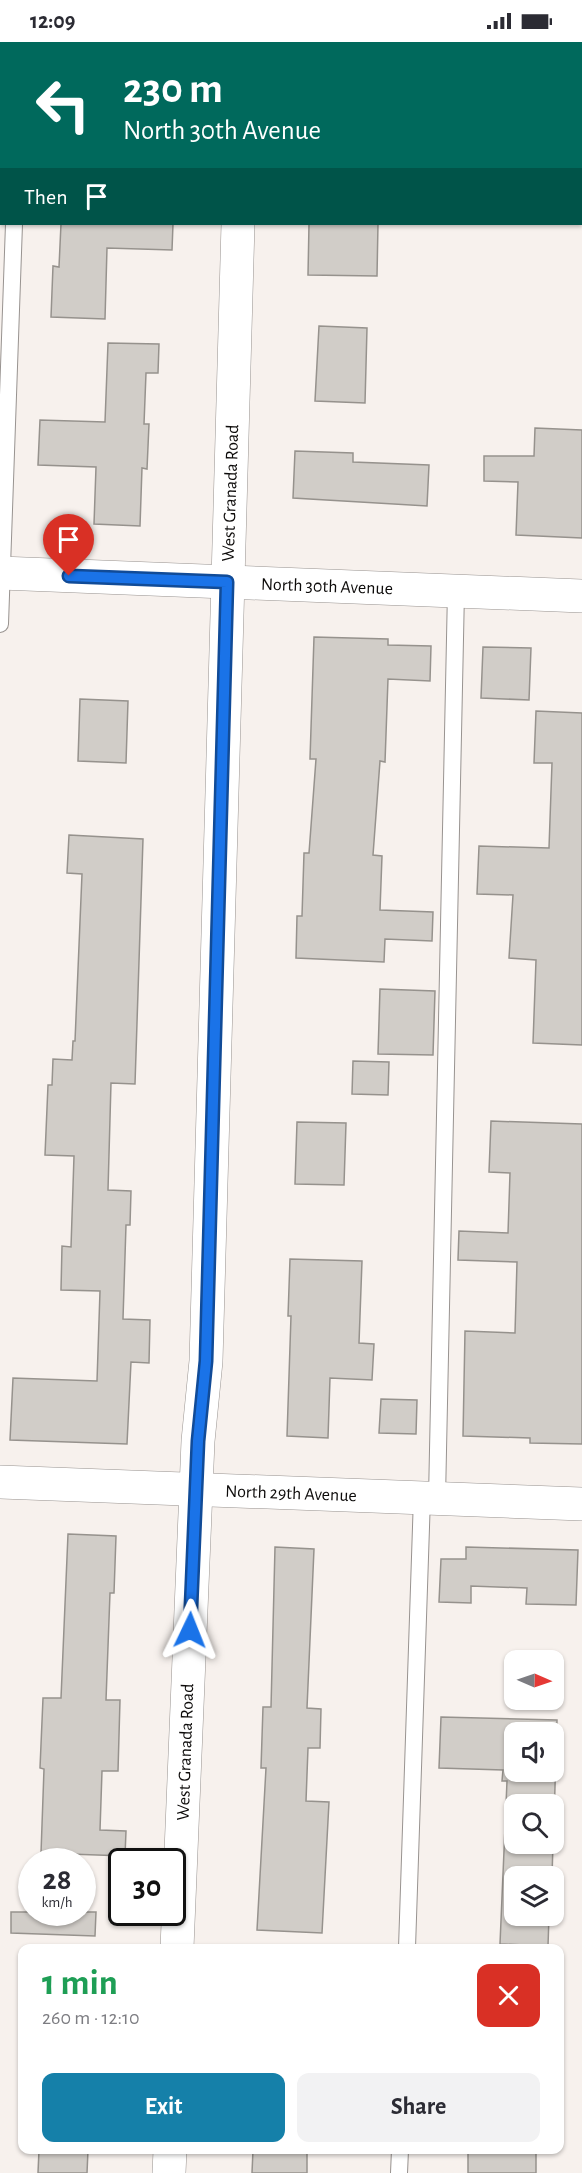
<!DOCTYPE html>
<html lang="en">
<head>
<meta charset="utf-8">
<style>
	:root { --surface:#fff; --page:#f2f2f3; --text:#2b2b33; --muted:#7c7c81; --accent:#1580a9 }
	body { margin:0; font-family:"Alegreya Sans",sans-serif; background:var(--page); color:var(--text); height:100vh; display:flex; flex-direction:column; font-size:22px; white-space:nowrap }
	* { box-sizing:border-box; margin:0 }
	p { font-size:20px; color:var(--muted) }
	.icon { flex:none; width:33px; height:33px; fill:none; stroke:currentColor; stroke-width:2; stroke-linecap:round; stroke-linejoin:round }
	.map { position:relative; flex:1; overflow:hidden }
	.side { position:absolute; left:18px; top:1902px; width:546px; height:210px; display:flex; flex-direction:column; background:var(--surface); border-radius:12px; box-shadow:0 2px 4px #0004 }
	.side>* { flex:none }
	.hud { position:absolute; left:0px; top:0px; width:582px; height:183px; box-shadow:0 2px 4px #0004; background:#00695c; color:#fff; overflow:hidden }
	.needle { width:39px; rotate:92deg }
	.buttons { position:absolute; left:504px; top:1608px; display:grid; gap:12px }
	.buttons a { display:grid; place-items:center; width:60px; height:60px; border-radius:12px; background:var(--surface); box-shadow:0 2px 4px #0004; font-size:30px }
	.speed { position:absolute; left:18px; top:1806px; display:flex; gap:12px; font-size:30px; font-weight:700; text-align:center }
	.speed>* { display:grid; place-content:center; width:78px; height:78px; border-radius:50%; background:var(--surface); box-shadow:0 2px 4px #0004; line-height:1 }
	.speed small { font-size:15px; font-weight:400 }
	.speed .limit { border:3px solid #111; border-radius:9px; background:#fff; color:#111 }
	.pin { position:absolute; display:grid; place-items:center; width:51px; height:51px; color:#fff; margin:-62px -26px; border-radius:50% 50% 50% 0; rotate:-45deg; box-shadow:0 0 6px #0007 }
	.pin .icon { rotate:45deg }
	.me { position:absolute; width:66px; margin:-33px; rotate:2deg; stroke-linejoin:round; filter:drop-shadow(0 0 4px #0008) }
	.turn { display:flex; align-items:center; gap:21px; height:126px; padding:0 24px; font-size:27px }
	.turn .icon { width:78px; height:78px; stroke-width:2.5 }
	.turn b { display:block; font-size:42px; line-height:51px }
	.then { display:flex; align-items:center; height:57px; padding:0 24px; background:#0003; gap:12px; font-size:22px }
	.round { display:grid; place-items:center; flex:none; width:63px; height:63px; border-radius:12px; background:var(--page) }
	.overview { display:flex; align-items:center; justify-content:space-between; height:102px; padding:0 24px }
	h1 { font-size:36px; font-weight:600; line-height:45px; color:#1e9e55 }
	.primary-button { display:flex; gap:12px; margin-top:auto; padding:12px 24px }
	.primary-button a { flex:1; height:69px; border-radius:12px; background:var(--accent); color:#fff; font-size:24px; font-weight:600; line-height:69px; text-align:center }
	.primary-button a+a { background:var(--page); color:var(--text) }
	.status { display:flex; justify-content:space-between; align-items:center; height:42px; padding:0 30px; background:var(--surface); direction:ltr }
	.status svg { height:16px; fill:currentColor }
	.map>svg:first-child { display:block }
</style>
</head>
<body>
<div class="status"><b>12:09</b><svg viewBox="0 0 49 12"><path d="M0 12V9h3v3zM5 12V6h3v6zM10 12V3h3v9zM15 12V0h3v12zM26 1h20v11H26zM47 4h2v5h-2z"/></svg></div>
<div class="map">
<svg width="582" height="2131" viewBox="0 0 582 2131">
	<rect width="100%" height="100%" fill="#f7f1ed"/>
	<g fill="#d1cdc8" stroke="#96928d" stroke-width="1.5" fill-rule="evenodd">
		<path d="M61,182H173L172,208L107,206L105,277L51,275L53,224L59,225Z"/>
		<path d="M309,182H378L377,234L308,233Z"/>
		<path d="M319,284L367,286L365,361L315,359Z"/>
		<path d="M108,301L159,302L158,331H146L144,382H149L147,427L142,426L140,484L94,482L96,425L38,423L40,378L105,380Z"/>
		<path d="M535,386L582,388V496L516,493L518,440L484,439V414H534Z"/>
		<path d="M295,409L353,411V420L429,423L427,464L293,456Z"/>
		<path d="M314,595L388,597V603L431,604L430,639L388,637L385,720L380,719L373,813L382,814L380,868L433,870L432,899L385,897L384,920L296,916L297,874H302L304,811H309L316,717H310Z"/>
		<path d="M483,605L531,606L529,658L481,656Z"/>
		<path d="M80,657L128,659L126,721L78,719Z"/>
		<path d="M536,669L582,671V1003L533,1001L536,918L509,916L513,853L477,852L479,804L549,806L552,721H534Z"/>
		<path d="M69,793L143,797L135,1042L111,1041L108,1148L131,1149L130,1183H126L123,1277L150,1278L149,1321L131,1320L127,1402L10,1398L13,1336L97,1339L100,1249L61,1248L62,1204L71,1205L74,1114L45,1113L48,1043H52L53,1017L72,1018L73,999H75L82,832L67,831Z"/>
		<path d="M380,947L435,949L433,1013L378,1012Z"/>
		<path d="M353,1019L389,1020L388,1053L352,1052Z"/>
		<path d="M491,1079L582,1082V1402L530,1401V1396L463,1394L465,1289L515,1291L517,1220L458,1218L459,1189L508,1191L510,1131L489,1130Z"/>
		<path d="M297,1080L346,1081L344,1143L295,1142Z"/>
		<path d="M290,1217L362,1219L359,1301L374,1302L372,1338L330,1336L328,1396L287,1394L291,1274H288Z"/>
		<path d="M381,1357L417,1358L416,1392L379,1391Z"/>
		<path d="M68,1492L116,1494L114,1551H110L106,1658H120L118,1729H102L100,1788L126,1789L125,1814L41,1811L44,1727L40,1726L43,1656H61Z"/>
		<path d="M275,1505L314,1507L307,1666L321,1667L320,1706H308L306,1759L329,1760L322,1891L257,1888L266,1726H261L263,1665H271Z"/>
		<path d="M466,1505L578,1508L576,1563L526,1562L527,1546L471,1544V1561L439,1560L441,1517H466Z"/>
		<path d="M441,1675L557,1678L554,1778V1762H514V1802H553L552,1834H514V1874H549L548,1904L500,1902L507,1739H502L503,1728L439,1726ZM514,1690H554V1730H514Z"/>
		<path d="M11,1870H96L95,1894L11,1891Z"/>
		<path d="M39,2108H88L87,2131H38Z"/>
		<path d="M253,2108H307V2131H252Z"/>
		<rect x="468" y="2108" width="68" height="23"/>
	</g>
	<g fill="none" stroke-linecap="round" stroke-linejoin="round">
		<defs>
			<g id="lane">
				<path d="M20,2V0"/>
				<path d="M0,582L14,182"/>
				<path d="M437,1456L456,549"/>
				<path d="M407,1906L422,1455"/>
				<path d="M399,2131L400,2108"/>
			</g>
			<g id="street">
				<path d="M244,2V0"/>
				<path d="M0,531L582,554"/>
				<path d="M0,1440L582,1462"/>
				<path d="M177,1906L198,1399L206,1319L238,182"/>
				<path d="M169,2131L170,2108"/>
			</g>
		</defs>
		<use href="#lane" stroke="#989390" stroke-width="18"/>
		<use href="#street" stroke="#989390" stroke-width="34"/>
		<use href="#lane" stroke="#fff" stroke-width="16"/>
		<use href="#street" stroke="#fff" stroke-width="33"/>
	</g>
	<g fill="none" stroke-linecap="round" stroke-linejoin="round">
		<defs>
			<path id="route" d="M69,534L227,540L206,1319L198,1399L190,1588"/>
		</defs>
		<use href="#route" stroke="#114b97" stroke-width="15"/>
		<use href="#route" stroke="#1a73e8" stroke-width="10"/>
	</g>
	<g text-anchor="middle" stroke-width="4.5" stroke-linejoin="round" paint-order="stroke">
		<g font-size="18" fill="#0d0b0a" stroke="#fff">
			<text transform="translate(230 451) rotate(-88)" y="6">West Granada Road</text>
			<text transform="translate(327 544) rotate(2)" y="6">North 30th Avenue</text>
			<text transform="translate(291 1451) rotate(2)" y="6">North 29th Avenue</text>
			<text transform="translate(185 1710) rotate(-88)" y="6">West Granada Road</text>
		</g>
	</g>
</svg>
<div class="buttons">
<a><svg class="needle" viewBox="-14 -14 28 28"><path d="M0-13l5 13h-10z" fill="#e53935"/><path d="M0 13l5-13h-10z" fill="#7c7c81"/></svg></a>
<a><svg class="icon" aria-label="sound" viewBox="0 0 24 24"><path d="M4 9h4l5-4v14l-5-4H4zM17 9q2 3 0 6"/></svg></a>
<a><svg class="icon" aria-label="search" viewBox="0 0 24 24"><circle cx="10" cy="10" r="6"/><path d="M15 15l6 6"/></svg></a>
<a><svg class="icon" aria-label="layers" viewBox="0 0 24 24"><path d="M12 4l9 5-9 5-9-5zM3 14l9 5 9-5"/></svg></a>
</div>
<div class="speed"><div>28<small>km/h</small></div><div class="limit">30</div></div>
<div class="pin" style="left:69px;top:534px;background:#d93025"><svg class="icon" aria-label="arrive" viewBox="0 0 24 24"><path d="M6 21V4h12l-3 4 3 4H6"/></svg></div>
<svg class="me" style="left:190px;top:1588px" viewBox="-20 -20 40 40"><path d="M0-17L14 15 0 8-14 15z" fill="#1a73e8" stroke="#fff" stroke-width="4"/></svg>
<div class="hud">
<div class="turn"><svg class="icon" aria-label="left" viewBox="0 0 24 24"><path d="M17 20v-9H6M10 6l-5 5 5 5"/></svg><div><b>230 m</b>North 30th Avenue</div></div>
<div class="then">Then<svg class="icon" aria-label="arrive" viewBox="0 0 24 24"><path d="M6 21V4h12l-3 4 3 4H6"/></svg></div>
</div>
<section class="side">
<div class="overview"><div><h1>1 min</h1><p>260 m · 12:10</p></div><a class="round" style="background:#d93025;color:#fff"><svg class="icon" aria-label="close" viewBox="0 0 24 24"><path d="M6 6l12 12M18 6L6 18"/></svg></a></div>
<div class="primary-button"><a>Exit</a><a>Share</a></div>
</section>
</div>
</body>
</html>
